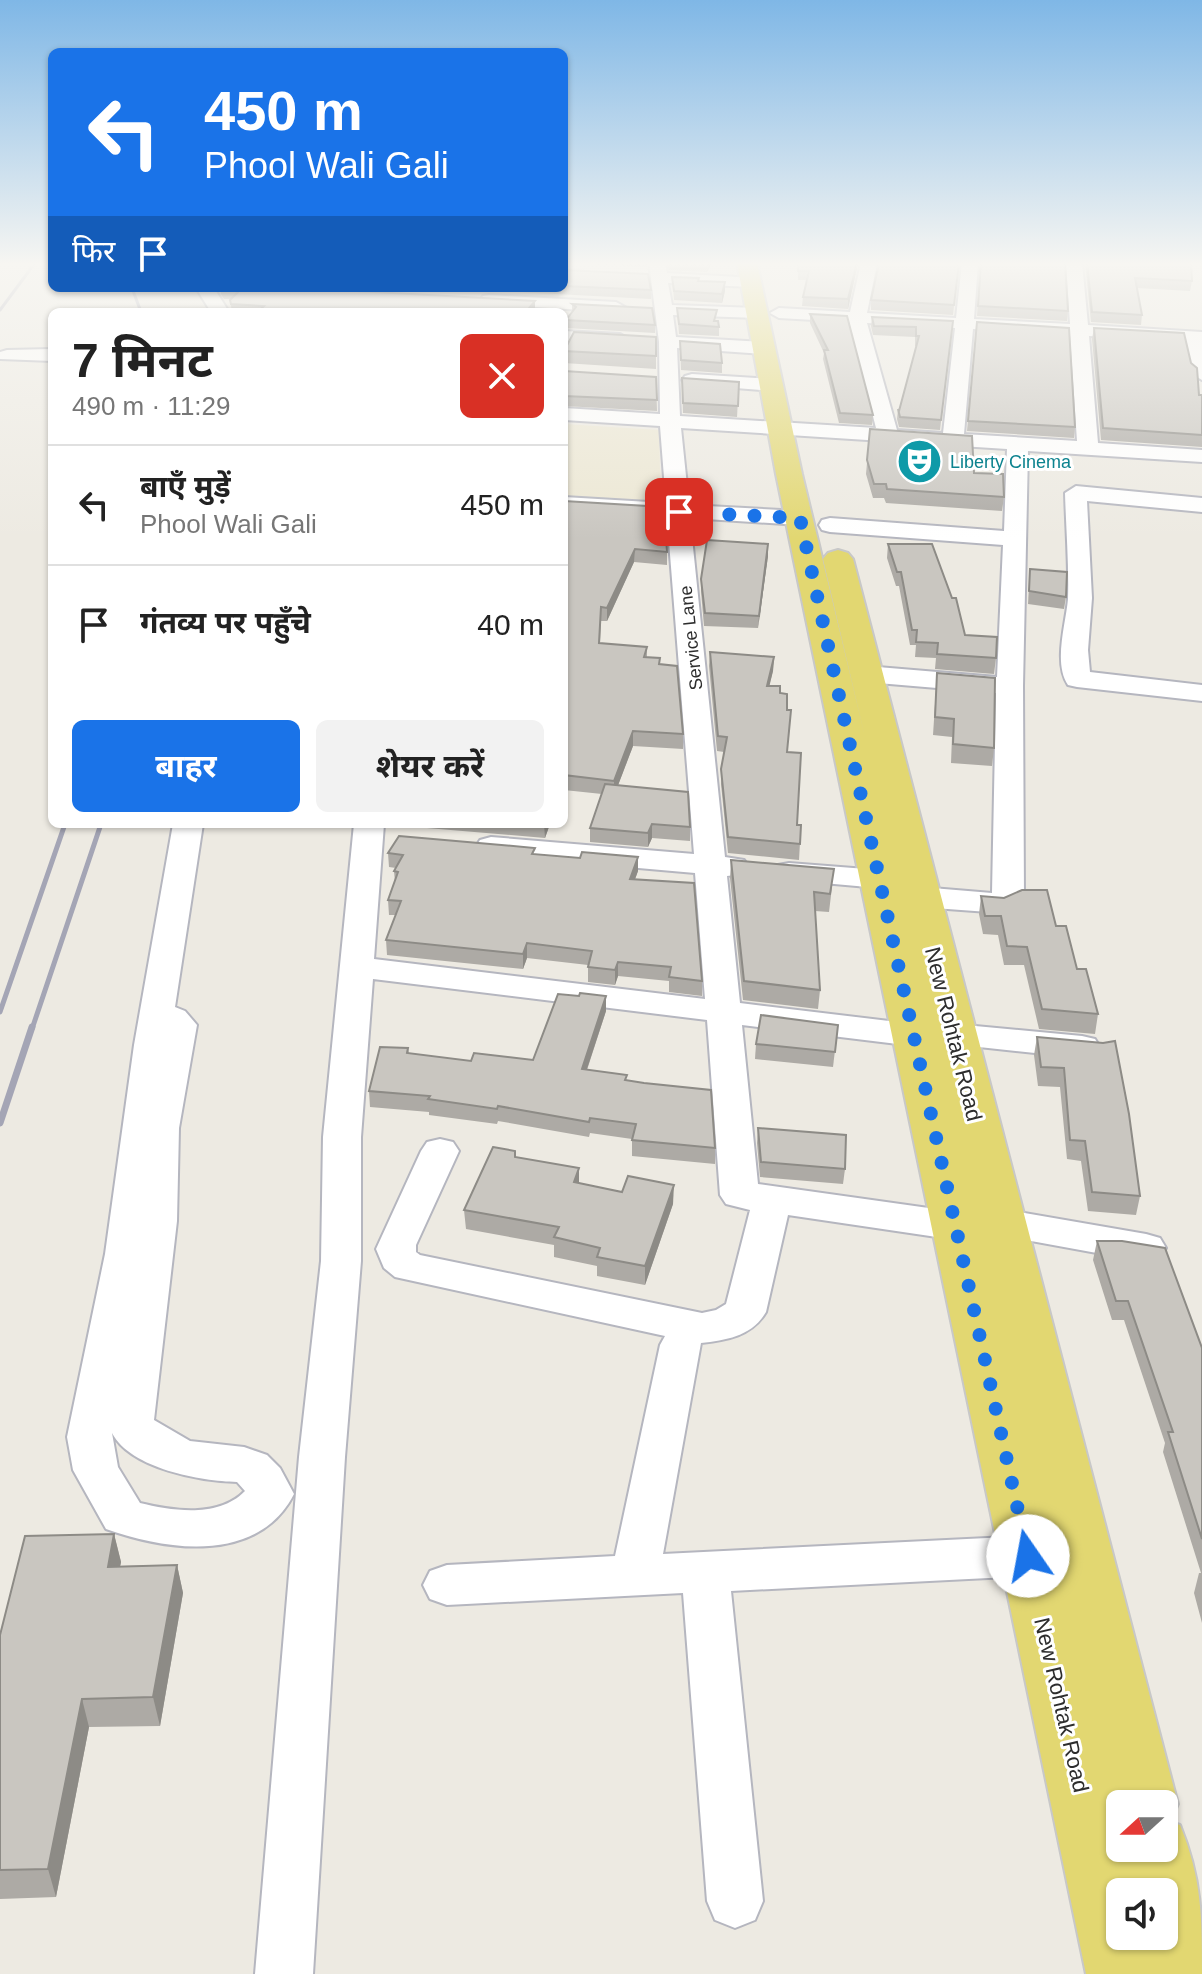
<!DOCTYPE html>
<html lang="hi">
<head>
<meta charset="utf-8">
<style>
	:root { --surface:#fff; --page:#f2f2f2; --text:#222; --muted:#767676; --line:#e0e0e0; --accent:#1a73e8 }
	body { margin:0; font-family:Helvetica,"Noto Sans Devanagari",sans-serif; background:var(--page); color:var(--text); height:100vh; display:flex; flex-direction:column; font-size:30px; white-space:nowrap }
	* { box-sizing:border-box; margin:0 }
	p { font-size:26px; color:var(--muted) }
	.icon { flex:none; width:44px; height:44px; fill:none; stroke:currentColor; stroke-width:2; stroke-linecap:round; stroke-linejoin:round }
	.map { position:relative; flex:1; overflow:hidden }
	.sheet { position:absolute; left:48px; top:308px; width:520px; height:520px; display:flex; flex-direction:column; background:var(--surface); border-radius:12px; box-shadow:0 2px 6px #0004 }
	.sheet>* { flex:none }
	.hud { position:absolute; left:48px; top:48px; width:520px; height:244px; border-radius:12px; box-shadow:0 2px 6px #0004; background:#1a73e8; color:#fff; overflow:hidden }
	.needle { width:52px; rotate:249deg }
	.fabs { position:absolute; left:1106px; top:1790px; display:grid; gap:16px }
	.fabs a { display:grid; place-items:center; width:72px; height:72px; border-radius:12px; background:var(--surface); box-shadow:0 2px 6px #0004; font-size:40px }
	.pin { position:absolute; display:grid; place-items:center; width:68px; height:68px; color:#fff; margin:-34px; border-radius:16px; box-shadow:0 4px 12px #0006 }
	.me { position:absolute; width:88px; margin:-44px; rotate:348deg; stroke-linejoin:round; filter:drop-shadow(0 0 6px #0008) }
	.turn { display:flex; align-items:center; gap:28px; height:168px; padding:0 24px; font-size:36px }
	.turn .icon { width:104px; height:104px; stroke-width:2.5 }
	.turn b { display:block; font-size:56px; line-height:68px }
	.then { display:flex; align-items:center; height:76px; padding:0 24px; background:#0003; gap:16px; font-size:30px }
	.round { display:grid; place-items:center; flex:none; width:84px; height:84px; border-radius:12px; background:var(--page) }
	.headline { display:flex; align-items:center; justify-content:space-between; height:136px; padding:0 24px }
	h1 { font-size:48px; font-weight:700; line-height:60px }
	.button { display:flex; gap:16px; margin-top:auto; padding:16px 24px }
	.button a { flex:1; height:92px; border-radius:12px; background:var(--accent); color:#fff; font-size:32px; font-weight:700; line-height:92px; text-align:center }
	.button a+a { background:var(--page); color:var(--text) }
	ul { padding:0; list-style:none }
	li { display:flex; align-items:center; gap:24px; height:120px; padding:0 24px; border-top:2px solid var(--line) }
	li div { flex:1 }
	li b { display:block; font-size:30px }
	li em { font-style:normal }
	.map>svg:first-child { display:block }
</style>
</head>
<body>
<div class="map">
<svg width="1202" height="1974" viewBox="0 0 1202 1974">
	<rect width="100%" height="100%" fill="#edeae2"/>
	<path fill="#ece7d3" d="M564,424L659,430L661,508L564,500Z"/>
	<g fill="none" stroke-linecap="round" stroke-linejoin="round">
		<defs>
			<g id="minor">
				<path d="M649,263H665L667,273L756,278L758,282L756,286L750,287L668,283L672,305L757,308L766,313L757,318L673,315L676,337L764,342L773,348L764,354L677,348L680,416L876,428L849,322L779,318L770,313L779,308L850,312L861,263H877L867,313L956,318L962,263H978L974,319L1070,324L1066,263H1082L1088,325L1202,332V380L1192,374L1185,341L1089,336L1098,443L1202,450V462L1028,451L1023,686L1024,899L1013,910L1002,913L920,907L909,904L904,897L909,890L920,887L992,893L996,693L866,682L857,680L853,674L857,668L866,666L997,677L1003,545L830,532L822,530L819,525L822,520L830,518L1004,531L1007,449L681,428L689,505L800,511L808,513L811,518L808,523L800,525L690,518L725,857L744,860L749,867L744,874L727,876L740,1003L914,1024L926,1027L932,1035L926,1043L914,1046L742,1025L758,1184L957,1212L971,1216L977,1226L971,1236L957,1240L788,1215L766,1312C752,1336 727,1340 701,1343L663,1554L1028,1536L1045,1542L1052,1556L1045,1570L1028,1576L731,1591L763,1901L755,1920L735,1928L715,1920L707,1901L683,1593L447,1605L430,1599L423,1585L430,1571L447,1565L615,1556L660,1345L665,1336L395,1277L384,1268L376,1249L421,1151L427,1142L440,1139L453,1142L459,1151L416,1245V1252L420,1255L702,1313L716,1310L726,1304L750,1210L726,1204L720,1195L707,1020L373,979L361,1137V1261L345,1457L313,1974H255L299,1457L321,1261L323,1137L354,824H384L374,959L705,999L695,873L491,855L480,852L476,846L480,840L491,837L694,854L667,517L564,511V497L666,503L660,426L564,420V408L660,414L659,342ZM867,323L955,328L943,433L897,430ZM973,329L1070,335L1077,441L964,434Z"/>
				<path d="M196,288H214L229,312H211Z"/>
				<path d="M489,295L616,302L625,307L616,312L483,304L480,300L483,296Z"/>
				<path d="M564,331L620,334L629,339L620,344L564,341Z"/>
				<path d="M52,349V361L0,359V352L7,350Z"/>
				<path d="M692,374L772,379L782,385L772,391L685,384L682,380L685,376Z"/>
				<path d="M1076,486L1202,498V512L1087,501L1092,598L1088,650L1090,672L1202,685V701L1077,687L1068,685C1053,663 1066,623 1068,599C1069,564 1066,528 1065,493Z"/>
				<path d="M173,824H203L175,1007L185,1011L197,1025L179,1128L177,1221L154,1420L190,1441L244,1447L267,1455L280,1468L294,1494C258,1564 168,1551 106,1529L73,1470L67,1437L105,1254L134,1045ZM112,1433C131,1469 201,1481 237,1482L245,1491C219,1518 173,1511 140,1503L118,1467Z"/>
				<path d="M789,863L879,870L890,872L895,879L890,886L879,888L778,879L773,872L778,865Z"/>
				<path d="M954,1024L1082,1036L1095,1039L1100,1047L1095,1055L1082,1058L942,1043L936,1035L942,1027Z"/>
				<path d="M1001,1209L1146,1234L1160,1238L1166,1248L1160,1258L1146,1262L987,1233L981,1223L987,1213Z"/>
			</g>
			<path id="major" d="M737,263H757L802,474L865,737L823,559L828,553L838,550L848,553L853,559L1178,1804L1170,1822L1180,1825C1202,1879 1202,1917 1202,1974H1086L776,474ZM1120,1804H1164V1848H1120ZM1120,1892H1164V1936H1120Z"/>
		</defs>
		<use href="#minor" stroke="#b5b6bf" stroke-width="4"/>
		<use href="#major" stroke="#c8c8c8" stroke-width="4"/>
		<use href="#minor" fill="#fff" fill-rule="evenodd"/>
		<use href="#major" fill="#e2d771" fill-rule="evenodd"/>
		<g stroke="#a4a5b5" stroke-width="3">
			<path d="M132,288L141,312"/>
			<path d="M0,310L35,263"/>
		</g>
		<g stroke="#a4a5b5" stroke-width="5">
			<path d="M0,1012L65,824"/>
			<path d="M32,1029L101,824"/>
		</g>
		<path stroke="#a4a5b5" stroke-width="7" d="M0,1123L32,1027"/>
	</g>
	<g fill="#adaaa5">
		<path d="M564,263H648L647,267Z"/>
		<path d="M666,263H712L707,272L669,270Z"/>
		<path d="M798,263H858L848,309L802,306L803,297L807,280H798Z"/>
		<path d="M959,263L953,315L871,310V300Z"/>
		<path d="M980,263H1065L1068,311L1067,321L977,316Z"/>
		<path d="M1085,263H1191L1192,281L1190,291L1137,288L1142,315L1141,325L1091,322Z"/>
		<path d="M564,270L651,290V299L443,288H564Z"/>
		<path d="M672,277L699,278V281L725,282V291L722,303L674,300Z"/>
		<path d="M221,288H302L535,301V309L533,312H232L230,300L231,299H224L221,294Z"/>
		<path d="M572,304L655,325V333L566,328V320L572,312Z"/>
		<path d="M677,308L716,321L719,327V336L679,334Z"/>
		<path d="M810,314L873,415L872,425L839,423L823,359L824,353L810,323Z"/>
		<path d="M872,317L953,321L940,430L899,427L897,419L898,409L899,411L917,346H915V337L873,335L871,326Z"/>
		<path d="M977,322L1075,427L1074,438L967,431Z"/>
		<path d="M1094,328L1199,395H1202V447L1101,440L1092,339Z"/>
		<path d="M656,337V369L564,363V349Z"/>
		<path d="M680,341L722,363V373L681,370Z"/>
		<path d="M564,371L656,377L657,411L564,406Z"/>
		<path d="M739,382L737,417L683,413L682,388Z"/>
		<path d="M870,429L974,473L1004,497L1002,511L886,503L884,498H873L866,474Z"/>
		<path d="M564,501L667,552V565L634,562L607,621H601L600,643L647,647V657L660,658V664L683,734V749L633,746L618,785L690,827V841L652,838L648,847L590,842V828L602,794L564,790Z"/>
		<path d="M888,544L965,635L996,658L994,674L935,669L936,658L915,657L916,645H910L899,586H896L887,558Z"/>
		<path d="M768,556L758,628L704,626L701,591V579Z"/>
		<path d="M1030,569L1066,597L1064,609L1028,604Z"/>
		<path d="M710,652L774,657L773,671L769,686L780,693L797,825H801L799,860L728,853L721,784L724,752L717,751L709,666Z"/>
		<path d="M937,673L994,748L992,766L951,763L952,737L933,735Z"/>
		<path d="M414,824H550L545,838L415,827Z"/>
		<path d="M388,853L535,854L638,871L635,879L702,981V996L669,992V981L618,976L615,985L588,982V965L527,958L523,969L387,955L386,940L396,915H389L388,900L395,882L394,871L396,868L389,867Z"/>
		<path d="M731,860L832,887L829,912L815,911L820,990L818,1009L743,1000L730,878Z"/>
		<path d="M981,896L1056,926L1098,1014L1095,1034L1039,1029L1024,965H1004L998,935L983,934L979,914Z"/>
		<path d="M579,996H606V1011L587,1070L627,1080L715,1148V1164L632,1156V1139L590,1133L589,1137L498,1121L497,1124L429,1115V1112L370,1107L369,1091L408,1048L409,1053L471,1061L533,1060Z"/>
		<path d="M838,1025L833,1067L755,1059L756,1044Z"/>
		<path d="M1037,1037L1103,1043L1140,1196L1136,1215L1088,1211L1081,1161L1067,1159L1060,1087L1038,1086L1034,1055Z"/>
		<path d="M758,1128L845,1169L843,1184L760,1177L757,1143Z"/>
		<path d="M516,1157L579,1183L673,1204L645,1285L597,1276V1266L554,1257V1245L466,1229L464,1210Z"/>
		<path d="M1097,1241L1202,1348V1623L1194,1593L1199,1573H1201L1163,1452L1165,1443L1124,1320H1112L1093,1260Z"/>
		<path d="M114,1534L121,1562L120,1566L177,1565L183,1593L160,1726L89,1727L56,1897L0,1899V1635Z"/>
	</g>
	<g fill="#8d8b86">
		<path d="M707,263H712L707,272Z"/>
		<path d="M857,263H858L848,309V299Z"/>
		<path d="M725,282V291L722,303V294Z"/>
		<path d="M535,301V309L533,312H526Z"/>
		<path d="M768,544V556L758,628L759,616Z"/>
		<path d="M635,549L634,562L607,621V608Z"/>
		<path d="M774,657L773,671L766,700L767,686Z"/>
		<path d="M633,731V746L614,796V781Z"/>
		<path d="M544,824H550L545,838Z"/>
		<path d="M652,824V838L648,847V833Z"/>
		<path d="M638,857V871L630,893V879Z"/>
		<path d="M527,943V958L523,969V954Z"/>
		<path d="M618,962V976L615,985V970Z"/>
		<path d="M606,996V1011L582,1084V1069Z"/>
		<path d="M579,1168V1187L574,1182Z"/>
		<path d="M674,1185L673,1204L645,1285V1266Z"/>
		<path d="M114,1534L121,1562L115,1595L108,1567Z"/>
		<path d="M177,1565L183,1593L160,1726L153,1697Z"/>
		<path d="M82,1699L89,1727L56,1897L48,1869Z"/>
	</g>
	<g fill="#c9c6c0" stroke="#8d8b86" stroke-width="2">
		<path d="M798,263H857L848,299L803,297L809,271H798Z"/>
		<path d="M879,263H959L954,305L871,300Z"/>
		<path d="M981,263H1065L1068,311L978,306Z"/>
		<path d="M1087,263H1191L1192,281L1135,278L1142,315L1092,312Z"/>
		<path d="M564,270L648,274L651,290L564,286Z"/>
		<path d="M672,277L699,278L698,281L725,282L722,294L674,291Z"/>
		<path d="M222,288H302L535,301L526,312H257L264,306L231,304L230,300L239,291L223,290Z"/>
		<path d="M572,304L652,308L655,325L566,320L576,307Z"/>
		<path d="M677,308L717,310L714,321H718L719,327L679,324Z"/>
		<path d="M810,314L847,316L873,415L840,413L824,350H828Z"/>
		<path d="M872,317L953,321L941,420L900,417L898,409L899,411L919,336H916V327L874,326Z"/>
		<path d="M977,322L1069,328L1075,427L968,421Z"/>
		<path d="M1094,328L1184,333L1191,363L1197,368L1199,395H1202V435L1103,428Z"/>
		<path d="M574,332L656,337V356L564,351Z"/>
		<path d="M680,341L720,344L722,363L681,360Z"/>
		<path d="M564,371L656,377L657,400L564,396Z"/>
		<path d="M682,378L739,382L738,406L683,403Z"/>
		<path d="M870,429L972,436L974,473L1003,474L1004,497L887,489L886,484H874L867,460Z"/>
		<path d="M564,501L664,507L667,552L635,549L607,608L601,607L599,643L647,647L644,657L660,658L659,664L677,666L683,734L633,731L614,781L564,775Z"/>
		<path d="M707,540L768,544L759,616L705,613L701,579Z"/>
		<path d="M888,544H932L952,598H956L965,635L997,637L996,658L937,654L938,643L916,642L917,630H912L901,572H897Z"/>
		<path d="M1030,569L1067,572L1066,597L1029,591Z"/>
		<path d="M710,652L774,657L767,686H780V693L787,694V710H791L787,752L801,753L797,825H801L800,844L728,837L721,769L727,737L718,736Z"/>
		<path d="M937,673L995,678L994,748L953,744L954,719L935,717Z"/>
		<path d="M605,784L688,792L690,827L652,824L648,833L590,828Z"/>
		<path d="M399,836L535,848L532,854L580,858L582,852L638,857L630,879L694,883L702,981L669,977L671,967L618,962L615,970L588,967L592,951L527,943L523,954L386,940L401,901L388,900L398,872L394,871L403,855L388,853Z"/>
		<path d="M731,860L834,869L830,894L814,892L820,990L744,981Z"/>
		<path d="M1022,890H1047L1056,926H1066L1077,969H1086L1098,1014L1042,1009L1027,947L1007,946L1001,916H985L981,896L1004,898Z"/>
		<path d="M580,993L606,996L582,1069L627,1075L625,1080L644,1083L711,1090L715,1148L632,1140L636,1124L590,1118L589,1122L498,1106L497,1109L428,1099L430,1096L369,1091L380,1047L408,1048L407,1053L471,1061L474,1053L533,1060L558,994L579,996Z"/>
		<path d="M761,1015L838,1025L835,1052L756,1044Z"/>
		<path d="M1037,1037L1103,1043L1115,1041L1129,1114L1140,1196L1092,1192L1085,1141L1070,1140L1064,1068L1041,1067Z"/>
		<path d="M758,1128L846,1135L845,1169L761,1162Z"/>
		<path d="M493,1147L515,1151V1157L579,1168L574,1182L622,1192L628,1176L674,1185L645,1266L597,1257L600,1248L554,1237L559,1227L464,1210Z"/>
		<path d="M1097,1241H1122L1165,1248L1202,1348V1539L1168,1432H1173L1128,1301H1116Z"/>
		<path d="M114,1534L108,1567L177,1565L153,1697L82,1699L48,1869L0,1870V1635L25,1536Z"/>
	</g>
	<linearGradient id="sky" x2="0" y2="1"><stop stop-color="#7fb7e6"/><stop offset="0.49" stop-color="#f7f6f2"/><stop offset="1" stop-color="#f7f6f2" stop-opacity="0"/></linearGradient>
	<rect width="1202" height="539" fill="url(#sky)"/>
	<g fill="none" stroke-linecap="round" stroke-linejoin="round">
		<path stroke="#1a73e8" stroke-width="14" stroke-dasharray="0 25.2" d="M679,512L800,518L1028,1556"/>
	</g>
	<defs>
		<symbol id="theatre-disc" viewBox="-11 -11 22 22"><circle r="9.5" fill="#0f9aa8" stroke="#fff"/><path d="M-5-5.5Q0-4 5-5.5V0Q5 5 0 6Q-5 5-5 0ZM-3.3-2.5H-1v1.5H-3.3ZM1-2.5H3.3v1.5H1ZM-2.8 1Q0 5.5 2.8 1Z" fill="#fff"/></symbol>
	</defs>
	<g fill-rule="evenodd">
		<use href="#theatre-disc" x="894" y="436" width="51" height="51"/>
	</g>
	<g text-anchor="middle" stroke-width="6" stroke-linejoin="round" paint-order="stroke">
		<g font-size="18" fill="#0d838f" stroke="#fff" text-anchor="start">
			<text x="950" y="468">Liberty Cinema</text>
		</g>
		<g font-size="18" fill="#2d2d2d" stroke="#fff">
			<text transform="translate(691 638) rotate(-96)" y="6">Service Lane</text>
		</g>
		<g font-size="22" fill="#2d2d2d" stroke="#fff">
			<text transform="translate(954 1034) rotate(76)" y="8">New Rohtak Road</text>
			<text transform="translate(1062 1705) rotate(77)" y="8">New Rohtak Road</text>
		</g>
	</g>
</svg>
<div class="fabs">
<a><svg class="needle" viewBox="-14 -14 28 28"><path d="M0-13l5 13h-10z" fill="#e53935"/><path d="M0 13l5-13h-10z" fill="#767676"/></svg></a>
<a><svg class="icon" aria-label="sound" viewBox="0 0 24 24"><path d="M4 9h4l5-4v14l-5-4H4zM17 9q2 3 0 6"/></svg></a>
</div>
<div class="pin" style="left:679px;top:512px;background:#d93025"><svg class="icon" aria-label="arrive" viewBox="0 0 24 24"><path d="M6 21V4h12l-3 4 3 4H6"/></svg></div>
<svg class="me" style="left:1028px;top:1556px" viewBox="-20 -20 40 40"><circle r="19" fill="#fff"/><path d="M0-13L10 11 0 6-10 11z" fill="#1a73e8"/></svg>
<div class="hud">
<div class="turn"><svg class="icon" aria-label="left" viewBox="0 0 24 24"><path d="M17 20v-9H6M10 6l-5 5 5 5"/></svg><div><b>450 m</b>Phool Wali Gali</div></div>
<div class="then">फिर<svg class="icon" aria-label="arrive" viewBox="0 0 24 24"><path d="M6 21V4h12l-3 4 3 4H6"/></svg></div>
</div>
<section class="sheet">
<div class="headline"><div><h1>7 मिनट</h1><p>490 m · 11:29</p></div><a class="round" style="background:#d93025;color:#fff"><svg class="icon" aria-label="close" viewBox="0 0 24 24"><path d="M6 6l12 12M18 6L6 18"/></svg></a></div>
<ul>
<li><svg class="icon" aria-label="left" viewBox="0 0 24 24"><path d="M17 20v-9H6M10 6l-5 5 5 5"/></svg><div><b>बाएँ मुड़ें</b><p>Phool Wali Gali</p></div><em>450 m</em></li>
<li><svg class="icon" aria-label="arrive" viewBox="0 0 24 24"><path d="M6 21V4h12l-3 4 3 4H6"/></svg><div><b>गंतव्य पर पहुँचे</b></div><em>40 m</em></li>
</ul>
<div class="button"><a>बाहर</a><a>शेयर करें</a></div>
</section>
</div>
</body>
</html>
